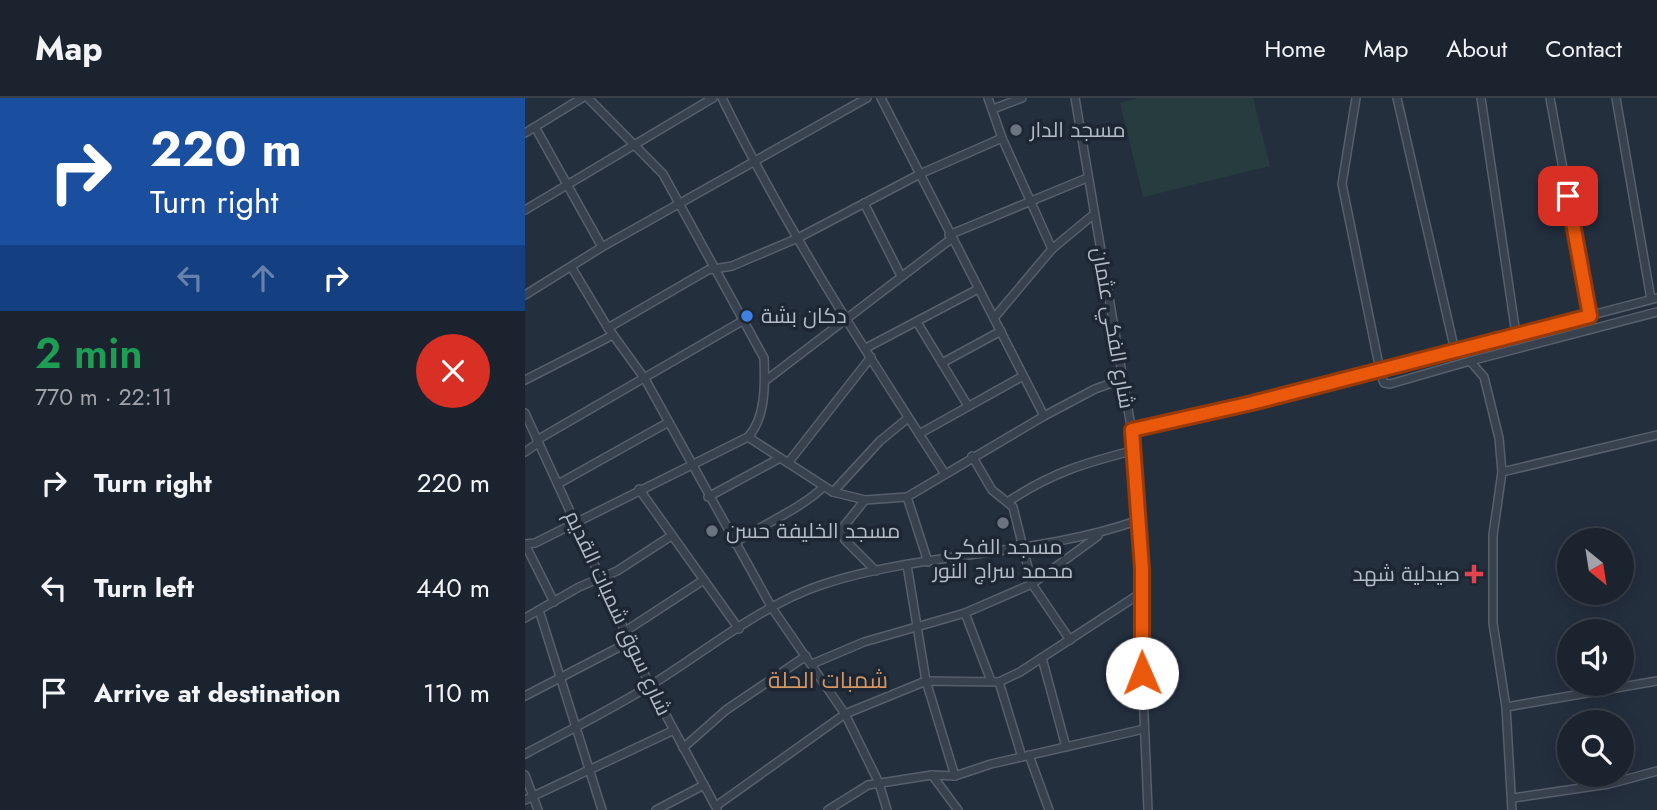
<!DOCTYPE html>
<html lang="en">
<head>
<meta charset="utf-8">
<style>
	:root { --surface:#1b232e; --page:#282f3a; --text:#f1f3f6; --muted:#a0a4aa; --line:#39404a }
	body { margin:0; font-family:Jost,Cairo,sans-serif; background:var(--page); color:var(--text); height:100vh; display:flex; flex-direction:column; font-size:26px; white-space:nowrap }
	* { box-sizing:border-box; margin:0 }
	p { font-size:23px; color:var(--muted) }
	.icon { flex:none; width:38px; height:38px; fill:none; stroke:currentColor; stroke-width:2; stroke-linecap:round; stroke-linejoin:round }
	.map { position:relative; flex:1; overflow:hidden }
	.sheet { display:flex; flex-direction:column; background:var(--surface); width:525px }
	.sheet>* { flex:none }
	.hud { background:#1a4fa0; color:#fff; overflow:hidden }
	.needle { width:46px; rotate:150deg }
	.fabs { position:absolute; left:1032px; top:430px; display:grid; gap:14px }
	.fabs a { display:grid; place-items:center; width:77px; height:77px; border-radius:50%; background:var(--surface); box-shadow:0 4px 18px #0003,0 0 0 2px var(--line); font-size:35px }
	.pin { position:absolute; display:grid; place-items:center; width:60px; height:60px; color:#fff; margin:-30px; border-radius:14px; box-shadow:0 4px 10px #0006 }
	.me { position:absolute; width:77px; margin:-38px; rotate:359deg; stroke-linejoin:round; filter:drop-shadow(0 0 5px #0008) }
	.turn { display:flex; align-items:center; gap:24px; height:147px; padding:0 35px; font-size:32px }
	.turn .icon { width:91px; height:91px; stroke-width:2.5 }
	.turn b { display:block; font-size:49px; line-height:60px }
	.lanes { display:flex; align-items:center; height:66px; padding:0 35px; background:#0003; justify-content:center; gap:35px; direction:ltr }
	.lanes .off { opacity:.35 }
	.round { display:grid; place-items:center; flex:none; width:74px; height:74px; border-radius:37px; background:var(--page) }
	.head { display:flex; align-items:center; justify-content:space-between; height:119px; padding:0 35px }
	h1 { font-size:42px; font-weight:600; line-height:52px; color:#1e9e55 }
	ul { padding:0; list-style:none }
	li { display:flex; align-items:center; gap:21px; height:105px; padding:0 35px }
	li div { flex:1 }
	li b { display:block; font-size:26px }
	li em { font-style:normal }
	header { display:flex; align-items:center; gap:42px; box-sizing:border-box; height:98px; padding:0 35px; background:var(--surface); border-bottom:2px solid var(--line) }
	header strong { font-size:33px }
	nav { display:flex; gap:38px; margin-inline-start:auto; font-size:24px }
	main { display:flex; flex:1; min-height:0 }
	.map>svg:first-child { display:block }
</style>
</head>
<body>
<header>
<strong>Map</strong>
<nav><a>Home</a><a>Map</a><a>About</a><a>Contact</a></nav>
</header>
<main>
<section class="sheet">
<div class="hud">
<div class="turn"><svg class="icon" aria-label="right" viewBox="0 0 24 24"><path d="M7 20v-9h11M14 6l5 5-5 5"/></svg><div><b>220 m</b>Turn right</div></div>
<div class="lanes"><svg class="icon off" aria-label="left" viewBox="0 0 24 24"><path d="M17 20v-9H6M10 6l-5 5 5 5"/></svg><svg class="icon off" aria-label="ahead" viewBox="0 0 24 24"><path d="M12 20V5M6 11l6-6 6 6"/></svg><svg class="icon" aria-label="right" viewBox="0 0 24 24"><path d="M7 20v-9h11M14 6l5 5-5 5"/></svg></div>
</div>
<div class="head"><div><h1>2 min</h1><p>770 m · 22:11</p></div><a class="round" style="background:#d93025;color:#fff"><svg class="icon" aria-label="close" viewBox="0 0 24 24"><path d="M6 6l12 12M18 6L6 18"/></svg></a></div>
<ul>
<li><svg class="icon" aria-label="right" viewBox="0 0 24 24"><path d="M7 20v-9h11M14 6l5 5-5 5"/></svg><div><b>Turn right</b></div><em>220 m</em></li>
<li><svg class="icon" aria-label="left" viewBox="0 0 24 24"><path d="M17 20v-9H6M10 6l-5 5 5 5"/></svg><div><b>Turn left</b></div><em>440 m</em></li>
<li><svg class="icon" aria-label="arrive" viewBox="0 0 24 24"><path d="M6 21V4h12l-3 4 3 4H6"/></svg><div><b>Arrive at destination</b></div><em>110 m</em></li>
</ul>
</section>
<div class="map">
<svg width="1132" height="712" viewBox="0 0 1132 712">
	<rect width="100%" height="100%" fill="#242f3e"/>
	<path fill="#263c3f" d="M613,0H728L745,68L618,99L595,5Z"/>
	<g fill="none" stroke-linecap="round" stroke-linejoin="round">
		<defs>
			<g id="minor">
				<path d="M197,0C261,131 341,254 420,376"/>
				<path d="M356,0L519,318"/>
				<path d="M463,0L477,40L527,151"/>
				<path d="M550,0L610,352L617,471L616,544L623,712"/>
				<path d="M831,0L817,86L856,277L859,285L865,286L945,263L959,279L974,340L977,374L968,437V525L981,609L987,712"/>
				<path d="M872,0L930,253"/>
				<path d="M956,0L991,236"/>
				<path d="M1025,0L1065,218"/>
				<path d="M1091,0L1126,201"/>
				<path d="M468,11L497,0"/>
				<path d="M10,29L77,149"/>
				<path d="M0,35L57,0"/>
				<path d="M339,105L376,178"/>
				<path d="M0,112L188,0"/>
				<path d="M424,137L562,80"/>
				<path d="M47,170L83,230L120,281L247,510L320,616L354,685L362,712"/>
				<path d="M0,197L77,149L342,0"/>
				<path d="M469,220L527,151L568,117"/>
				<path d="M392,224L443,308"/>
				<path d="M83,230L183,172L207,168L273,140L395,76L477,40"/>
				<path d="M341,250L453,191"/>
				<path d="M945,263L1132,214"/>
				<path d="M417,265L476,233"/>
				<path d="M0,282L88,237"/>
				<path d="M240,283L426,141"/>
				<path d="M0,315L125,588L192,711"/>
				<path d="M607,332L773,294L1132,200"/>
				<path d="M394,336L498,278"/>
				<path d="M223,339L308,394L340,402L382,399L519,318L570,291L598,281"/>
				<path d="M12,342L219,222"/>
				<path d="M0,354L13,345"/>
				<path d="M447,358L467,392L488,409L507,486L545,542"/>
				<path d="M263,365L346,259"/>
				<path d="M977,374L1132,337"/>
				<path d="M33,386L142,325"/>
				<path d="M114,391L214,531"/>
				<path d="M308,394L355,343L383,320"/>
				<path d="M183,399L255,360"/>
				<path d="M382,399L403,464"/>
				<path d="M340,402L315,433L320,442L351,473"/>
				<path d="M484,403C528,374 560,365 610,352"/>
				<path d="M209,445C232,430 282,407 298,389"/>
				<path d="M0,446L10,445L223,339C241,320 240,285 239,260L138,76L63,0"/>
				<path d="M0,446L29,504"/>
				<path d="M382,467L401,583L430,678"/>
				<path d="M14,512L77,712"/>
				<path d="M440,515L466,583"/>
				<path d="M0,520L54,489L92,473L146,438"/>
				<path d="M99,534L177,483"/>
				<path d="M517,560L541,649"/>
				<path d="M287,566L339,544L440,515L507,486L573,438"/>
				<path d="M474,584L497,659"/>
				<path d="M0,598L104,544"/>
				<path d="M981,609L1132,583"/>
				<path d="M158,650L201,612L281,558"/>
				<path d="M0,656C45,632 91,609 134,582C186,549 240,505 299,486C401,453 513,458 614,422"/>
				<path d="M504,657L524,712"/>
				<path d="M0,677L13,712"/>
				<path d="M407,677L433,712"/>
				<path d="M988,700L1084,686L1132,673"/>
				<path d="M0,702L147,633"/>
				<path d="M191,708L320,616L401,583L474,584L495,574L616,495"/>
				<path d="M131,712L179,687"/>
				<path d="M303,712L343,687L407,677L430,678L466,666L619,631"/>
			</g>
		</defs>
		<use href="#minor" stroke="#565f6c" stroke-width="10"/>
		<use href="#minor" stroke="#38414e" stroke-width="7"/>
	</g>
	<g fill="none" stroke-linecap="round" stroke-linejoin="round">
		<defs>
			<path id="route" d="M617,575V471L607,332L727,305L1065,218L1043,98"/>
		</defs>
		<use href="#route" stroke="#983908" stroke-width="18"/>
		<use href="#route" stroke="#ea580c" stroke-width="12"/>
	</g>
	<g fill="#6b7280" stroke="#1d2633" stroke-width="2.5">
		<circle cx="491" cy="32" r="7"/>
		<circle cx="478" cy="425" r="7"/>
		<circle cx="187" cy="433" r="7"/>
	</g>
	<circle fill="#3f7fe0" stroke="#1d2633" stroke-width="2.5" cx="222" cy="218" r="7"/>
	<path fill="#e0444e" stroke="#1d2633" stroke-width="2.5" d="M945.5 465.5h7v7h7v7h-7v7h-7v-7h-7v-7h7z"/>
	<g text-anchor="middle" stroke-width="7" stroke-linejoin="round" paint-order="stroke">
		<g font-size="21" fill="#b4bcc9" stroke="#1d2633" text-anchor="start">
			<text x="505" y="39">مسجد الدار</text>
			<text x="236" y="225">دكان بشة</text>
			<text x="201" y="440">مسجد الخليفة حسن</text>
			<text x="478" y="456" text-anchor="middle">مسجد الفكي<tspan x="478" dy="24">محمد سراج النور</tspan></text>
			<text x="935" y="483" text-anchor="end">صيدلية شهد</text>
		</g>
		<g font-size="21" fill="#b4bcc9" stroke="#1d2633">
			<text transform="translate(588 230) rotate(80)" y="7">شارع الفكي عثمان</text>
			<text transform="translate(93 515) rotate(65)" y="7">شارع سوق شمبات القديم</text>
		</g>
		<g font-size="23" fill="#d59563" stroke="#1d2633">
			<text x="303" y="590">شمبات الحلة</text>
		</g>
	</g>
</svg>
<div class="fabs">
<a><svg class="needle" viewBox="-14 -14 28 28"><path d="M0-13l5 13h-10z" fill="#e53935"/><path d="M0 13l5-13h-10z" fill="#a0a4aa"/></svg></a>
<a><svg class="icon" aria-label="sound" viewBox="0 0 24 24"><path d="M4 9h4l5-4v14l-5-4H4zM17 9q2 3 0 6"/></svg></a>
<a><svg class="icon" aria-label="search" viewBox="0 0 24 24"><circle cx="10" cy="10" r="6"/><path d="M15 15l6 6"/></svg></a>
</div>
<div class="pin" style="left:1043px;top:98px;background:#d93025"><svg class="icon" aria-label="arrive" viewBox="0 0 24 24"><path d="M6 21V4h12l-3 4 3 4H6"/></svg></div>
<svg class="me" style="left:617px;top:575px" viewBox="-20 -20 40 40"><circle r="19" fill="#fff"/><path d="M0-13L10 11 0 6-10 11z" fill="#ea580c"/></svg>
</div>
</main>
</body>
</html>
